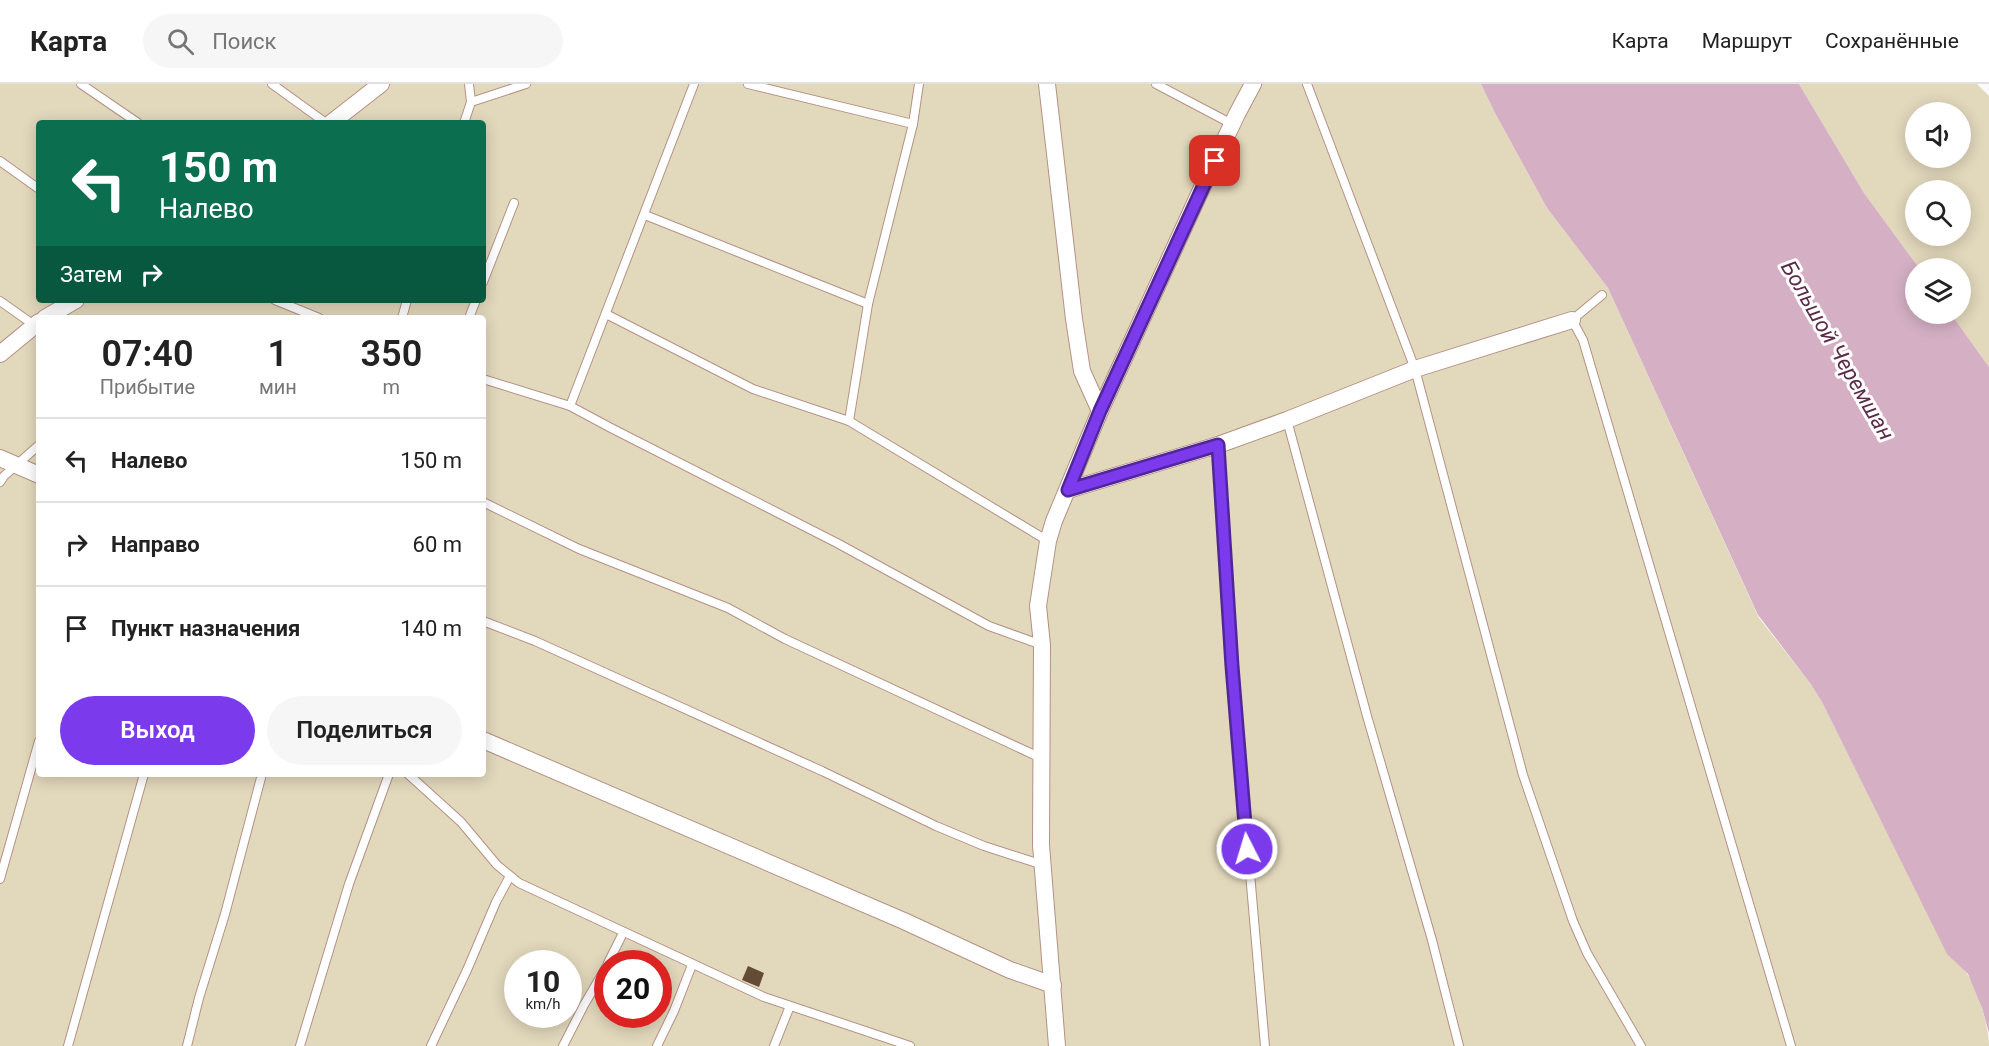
<!DOCTYPE html>
<html lang="ru">
<head>
<meta charset="utf-8">
<style>
	:root { --surface:#fff; --page:#f6f6f6; --text:#222; --muted:#767676; --line:#e0e0e0; --accent:#7c3aed }
	body { margin:0; font-family:Roboto,sans-serif; background:var(--page); color:var(--text); height:100vh; display:flex; flex-direction:column; font-size:22px; white-space:nowrap }
	* { box-sizing:border-box; margin:0 }
	p { font-size:20px; color:var(--muted) }
	.icon { flex:none; width:33px; height:33px; fill:none; stroke:currentColor; stroke-width:2; stroke-linecap:round; stroke-linejoin:round }
	.map { position:relative; flex:1; overflow:hidden }
	.sheet { position:absolute; left:36px; top:231px; width:450px; height:462px; display:flex; flex-direction:column; background:var(--surface); border-radius:6px; box-shadow:0 3px 15px #0003 }
	.sheet>* { flex:none }
	.guide { position:absolute; left:36px; top:36px; width:450px; height:183px; border-radius:6px; box-shadow:0 3px 15px #0003; background:#0b6e4f; color:#fff; overflow:hidden }
	.fabs { position:absolute; left:1905px; top:18px; display:grid; gap:12px }
	.fabs a { display:grid; place-items:center; width:66px; height:66px; border-radius:50%; background:var(--surface); box-shadow:0 3px 15px #0003; font-size:30px }
	.speed { position:absolute; left:504px; top:866px; display:flex; gap:12px; font-size:30px; font-weight:700; text-align:center }
	.speed>* { display:grid; place-content:center; width:78px; height:78px; border-radius:50%; background:var(--surface); box-shadow:0 3px 15px #0003; line-height:1 }
	.speed small { font-size:15px; font-weight:400 }
	.speed .limit { border:9px solid #d22; background:#fff; color:#111 }
	.pin { position:absolute; display:grid; place-items:center; width:51px; height:51px; color:#fff; margin:-26px; border-radius:12px; box-shadow:0 3px 9px #0006 }
	.me { position:absolute; width:66px; margin:-33px; rotate:355deg; stroke-linejoin:round; filter:drop-shadow(0 0 4px #0008) }
	.turn { display:flex; align-items:center; gap:21px; height:126px; padding:0 24px; font-size:27px }
	.turn .icon { width:78px; height:78px; stroke-width:2.5 }
	.turn b { display:block; font-size:42px; line-height:51px }
	.then { display:flex; align-items:center; height:57px; padding:0 24px; background:#0003; gap:12px; font-size:22px }
	.eta { display:flex; justify-content:space-evenly; align-items:center; height:102px; text-align:center }
	.eta b { font-size:36px; font-weight:600; line-height:42px }
	.action { display:flex; gap:12px; margin-top:auto; padding:12px 24px }
	.action a { flex:1; height:69px; border-radius:36px; background:var(--accent); color:#fff; font-size:24px; font-weight:600; line-height:69px; text-align:center }
	.action a+a { background:var(--page); color:var(--text) }
	ul { padding:0; list-style:none }
	li { display:flex; align-items:center; gap:18px; height:84px; padding:0 24px; border-top:2px solid var(--line) }
	li div { flex:1 }
	li b { display:block; font-size:22px }
	li em { font-style:normal }
	header { display:flex; align-items:center; gap:36px; box-sizing:border-box; height:84px; padding:0 30px; background:var(--surface); border-bottom:2px solid var(--line) }
	header strong { font-size:28px }
	nav { display:flex; gap:33px; margin-inline-start:auto; font-size:21px }
	.search { width:420px; height:54px; background:var(--page); display:flex; align-items:center; gap:15px; box-sizing:border-box; padding:0 21px; border-radius:33px; color:var(--muted); font-size:22px }
	.map>svg:first-child { display:block }
</style>
</head>
<body>
<header>
<strong>Карта</strong>
<div class="search"><svg class="icon" aria-label="search" viewBox="0 0 24 24"><circle cx="10" cy="10" r="6"/><path d="M15 15l6 6"/></svg>Поиск</div>
<nav><a>Карта</a><a>Маршрут</a><a>Сохранённые</a></nav>
</header>
<div class="map">
<svg width="1989" height="962" viewBox="0 0 1989 962">
	<rect width="100%" height="100%" fill="#fafafa"/>
	<g fill="#e2d8bc" fill-rule="evenodd">
		<path d="M0,0H1481L1495,29L1547,124L1608,204L1759,534L1810,599L1822,618L1947,869C1954,876 1962,882 1967,890C1978,905 1989,944 1989,962H0ZM39,39H483V216H39ZM39,234H483V690H39ZM518,879H568V930H518ZM608,879H658V930H608Z"/>
		<path d="M1799,0H1977L1989,12V283L1951,230H1960V184H1919L1864,109ZM1916,28H1960V74H1916ZM1916,106H1960V152H1916Z"/>
	</g>
	<path fill="#d5b0c4" d="M1481,0H1799L1864,109L1919,184H1916V230H1951L1989,283V949L1982,924L1968,890L1947,870L1822,618L1810,599L1758,531L1608,204L1547,124L1495,29Z"/>
	<path fill="#634b35" d="M748,882L764,889L759,903L742,896Z"/>
	<g fill="none" stroke-linecap="round" stroke-linejoin="round">
		<defs>
			<g id="lane">
				<path d="M81,0L138,39"/>
				<path d="M272,0L326,39"/>
				<path d="M748,0L913,40"/>
				<path d="M919,0L913,40L868,220L849,337L1048,457"/>
				<path d="M1156,0L1232,40"/>
				<path d="M1307,0L1415,285L1523,691L1573,837L1587,869L1641,962"/>
				<path d="M471,18L526,0"/>
				<path d="M464,39L471,18L469,0"/>
				<path d="M0,77L39,105"/>
				<path d="M645,131L868,220"/>
				<path d="M483,198L514,119"/>
				<path d="M1602,211L1572,236L1583,256L1791,962"/>
				<path d="M275,216L319,234"/>
				<path d="M0,217L34,241"/>
				<path d="M606,230L753,305L849,337"/>
				<path d="M402,234L407,216"/>
				<path d="M469,234L476,216"/>
				<path d="M483,295L570,322L611,344L837,459L989,542L1042,561"/>
				<path d="M570,322L694,0"/>
				<path d="M1287,336L1367,632L1432,856L1459,962"/>
				<path d="M1218,361L1232,582L1265,962"/>
				<path d="M0,398L4,392L39,361"/>
				<path d="M483,418L579,465L728,524L785,555L1041,674"/>
				<path d="M483,537L535,557L822,687L936,742L984,762L1043,781"/>
				<path d="M408,690L461,738L497,781L519,799L764,913L910,962"/>
				<path d="M0,795L39,657"/>
				<path d="M608,879L623,849"/>
				<path d="M68,962L144,690"/>
				<path d="M187,962L199,914L225,830L262,690"/>
				<path d="M300,962L349,800L389,690"/>
				<path d="M431,962L467,886L496,818L510,792"/>
				<path d="M563,962L584,921L608,880"/>
				<path d="M657,962L674,927L692,881"/>
				<path d="M774,962L790,922"/>
			</g>
			<g id="street">
				<path d="M1047,0L1074,235L1082,287L1100,327"/>
				<path d="M331,39L381,0"/>
				<path d="M45,234L76,216"/>
				<path d="M0,270L39,238"/>
				<path d="M0,374L39,391"/>
				<path d="M1068,406L1218,361L1287,336L1415,285L1572,236"/>
				<path d="M483,656L904,837L1010,886L1053,901"/>
				<path d="M1057,962L1041,761L1042,561L1038,522L1048,457L1054,437L1100,327L1206,95L1237,30L1253,0"/>
			</g>
		</defs>
		<use href="#lane" stroke="#b59185" stroke-width="10"/>
		<use href="#street" stroke="#b59185" stroke-width="18"/>
		<use href="#lane" stroke="#fff" stroke-width="8"/>
		<use href="#street" stroke="#fff" stroke-width="16"/>
	</g>
	<g fill="none" stroke-linecap="round" stroke-linejoin="round">
		<defs>
			<path id="route" d="M1215,77L1100,327L1068,406L1218,361L1232,582L1247,765"/>
		</defs>
		<use href="#route" stroke="#51269a" stroke-width="15"/>
		<use href="#route" stroke="#7c3aed" stroke-width="10"/>
	</g>
	<g text-anchor="middle" stroke-width="6" stroke-linejoin="round" paint-order="stroke">
		<g font-size="22" font-style="italic" fill="#5c2c48" stroke="#fff">
			<text transform="translate(1838 266) rotate(60)" y="8">Большой Черемшан</text>
		</g>
	</g>
</svg>
<div class="fabs">
<a><svg class="icon" aria-label="sound" viewBox="0 0 24 24"><path d="M4 9h4l5-4v14l-5-4H4zM17 9q2 3 0 6"/></svg></a>
<a><svg class="icon" aria-label="search" viewBox="0 0 24 24"><circle cx="10" cy="10" r="6"/><path d="M15 15l6 6"/></svg></a>
<a><svg class="icon" aria-label="layers" viewBox="0 0 24 24"><path d="M12 4l9 5-9 5-9-5zM3 14l9 5 9-5"/></svg></a>
</div>
<div class="speed"><div>10<small>km/h</small></div><div class="limit">20</div></div>
<div class="pin" style="left:1215px;top:77px;background:#d93025"><svg class="icon" aria-label="arrive" viewBox="0 0 24 24"><path d="M6 21V4h12l-3 4 3 4H6"/></svg></div>
<svg class="me" style="left:1247px;top:765px" viewBox="-20 -20 40 40"><circle r="17" fill="#7c3aed" stroke="#fff" stroke-width="3"/><path d="M0-11L8 9 0 5-8 9z" fill="#fff"/></svg>
<div class="guide">
<div class="turn"><svg class="icon" aria-label="left" viewBox="0 0 24 24"><path d="M17 20v-9H6M10 6l-5 5 5 5"/></svg><div><b>150 m</b>Налево</div></div>
<div class="then">Затем<svg class="icon" aria-label="right" viewBox="0 0 24 24"><path d="M7 20v-9h11M14 6l5 5-5 5"/></svg></div>
</div>
<section class="sheet">
<div class="eta">
<div><b>07:40</b><p>Прибытие</p></div>
<div><b>1</b><p>мин</p></div>
<div><b>350</b><p>m</p></div>
</div>
<ul>
<li><svg class="icon" aria-label="left" viewBox="0 0 24 24"><path d="M17 20v-9H6M10 6l-5 5 5 5"/></svg><div><b>Налево</b></div><em>150 m</em></li>
<li><svg class="icon" aria-label="right" viewBox="0 0 24 24"><path d="M7 20v-9h11M14 6l5 5-5 5"/></svg><div><b>Направо</b></div><em>60 m</em></li>
<li><svg class="icon" aria-label="arrive" viewBox="0 0 24 24"><path d="M6 21V4h12l-3 4 3 4H6"/></svg><div><b>Пункт назначения</b></div><em>140 m</em></li>
</ul>
<div class="action"><a>Выход</a><a>Поделиться</a></div>
</section>
</div>
</body>
</html>
